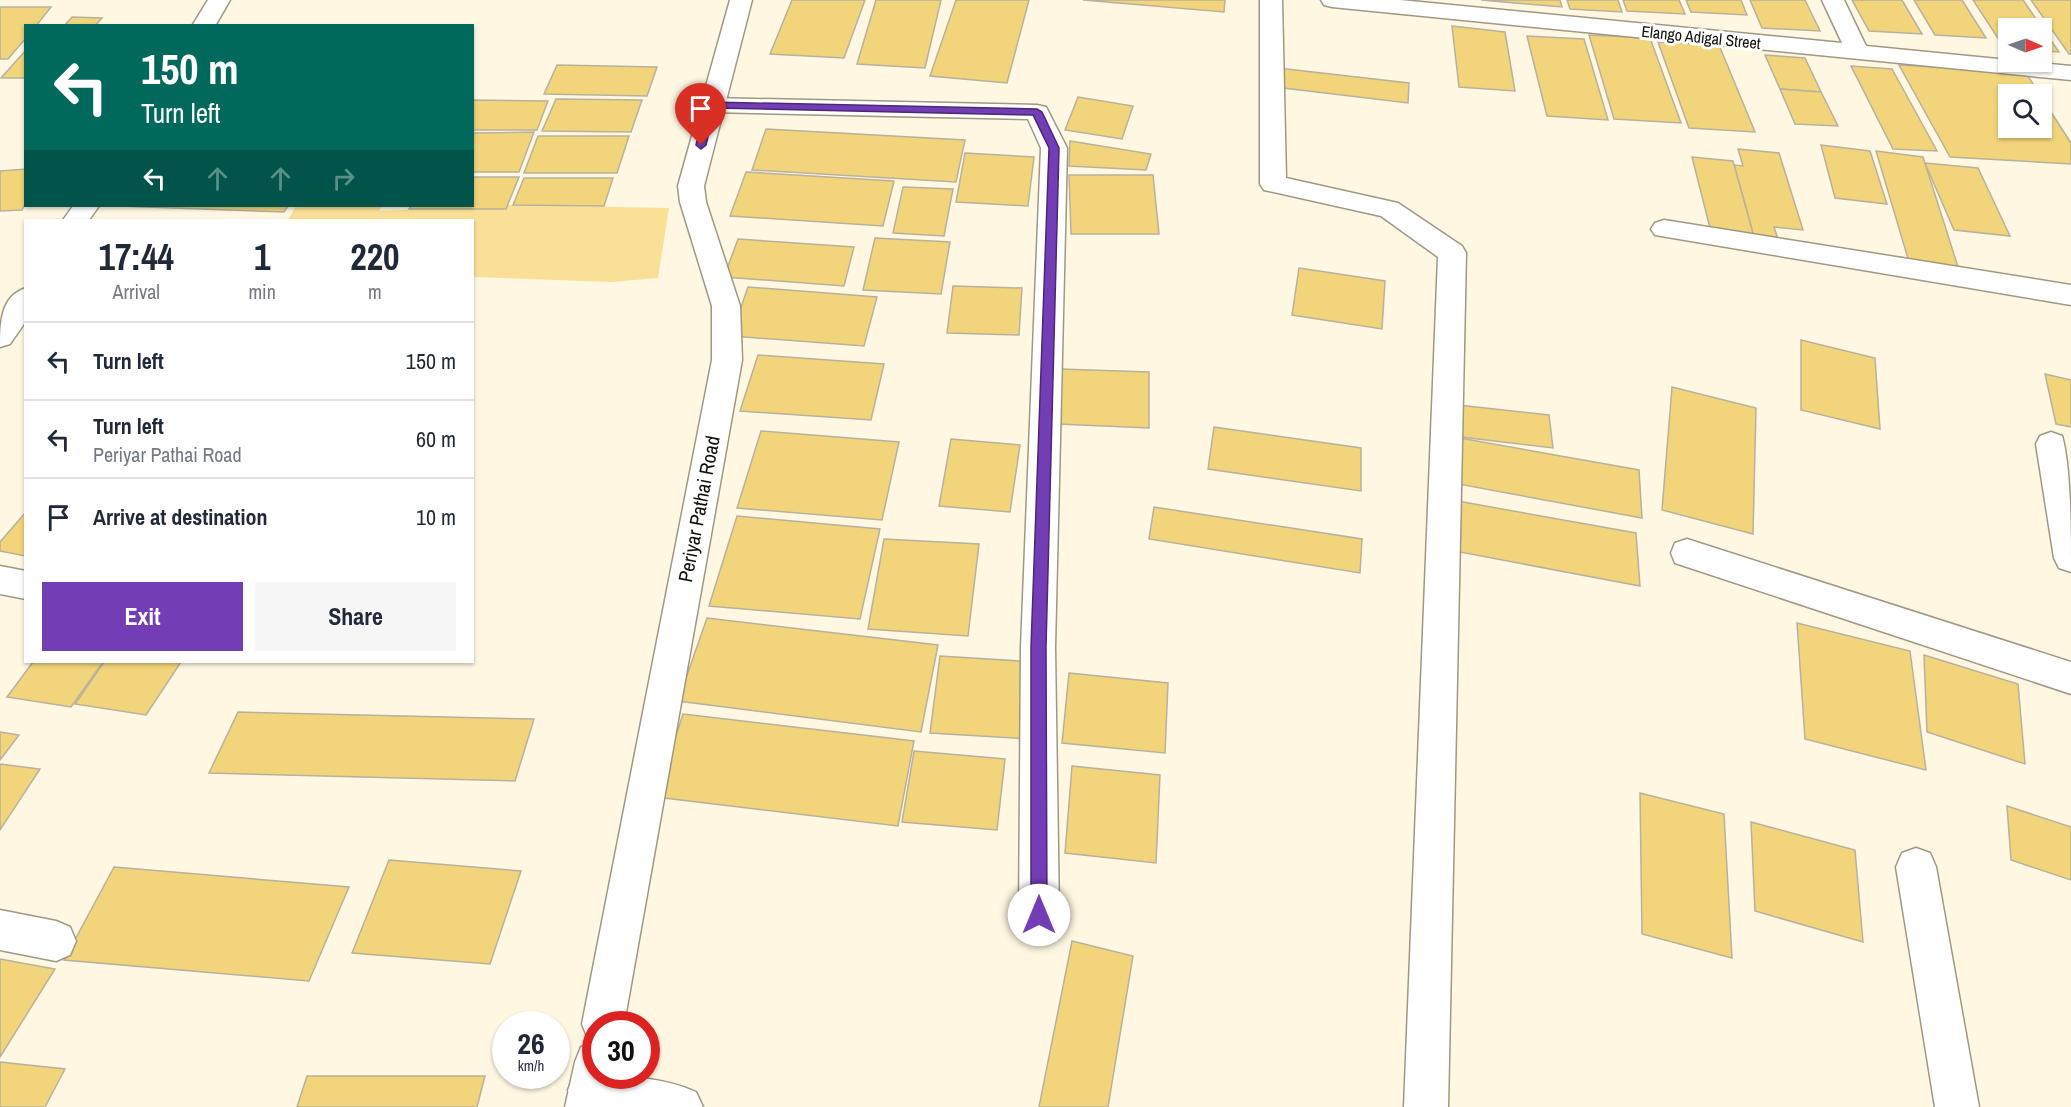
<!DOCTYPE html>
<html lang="en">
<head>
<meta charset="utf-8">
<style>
	:root { --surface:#fff; --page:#f6f6f7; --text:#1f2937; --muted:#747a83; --line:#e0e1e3; --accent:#733eb5 }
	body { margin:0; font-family:"Archivo Narrow",sans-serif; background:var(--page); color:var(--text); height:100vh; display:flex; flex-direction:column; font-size:22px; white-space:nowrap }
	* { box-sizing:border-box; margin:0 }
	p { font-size:20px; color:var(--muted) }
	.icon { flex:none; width:33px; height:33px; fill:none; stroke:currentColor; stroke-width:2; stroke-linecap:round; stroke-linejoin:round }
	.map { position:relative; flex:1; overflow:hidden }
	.details { position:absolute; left:24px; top:219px; width:450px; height:444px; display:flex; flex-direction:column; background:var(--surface); border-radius:0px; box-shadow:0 2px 4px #0004 }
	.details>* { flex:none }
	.top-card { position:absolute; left:24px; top:24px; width:450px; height:183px; border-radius:0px; box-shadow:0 2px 4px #0004; background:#00695c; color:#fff; overflow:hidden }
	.needle { width:39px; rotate:92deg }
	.tools { position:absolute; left:1998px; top:18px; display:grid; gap:12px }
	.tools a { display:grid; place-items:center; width:54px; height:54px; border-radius:0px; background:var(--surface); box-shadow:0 2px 4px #0004; font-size:30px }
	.speed { position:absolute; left:492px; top:1011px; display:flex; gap:12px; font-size:30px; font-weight:700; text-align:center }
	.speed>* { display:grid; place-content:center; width:78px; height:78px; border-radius:50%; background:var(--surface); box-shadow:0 2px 4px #0004; line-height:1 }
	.speed small { font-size:15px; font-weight:400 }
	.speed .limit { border:9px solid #d22; background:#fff; color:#111 }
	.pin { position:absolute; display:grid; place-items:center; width:51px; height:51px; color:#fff; margin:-62px -26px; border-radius:50% 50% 50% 0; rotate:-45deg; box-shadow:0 0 6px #0007 }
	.pin .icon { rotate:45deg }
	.me { position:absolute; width:66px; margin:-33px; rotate:0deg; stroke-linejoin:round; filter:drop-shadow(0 0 4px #0008) }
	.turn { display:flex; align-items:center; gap:21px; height:126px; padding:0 18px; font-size:27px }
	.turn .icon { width:78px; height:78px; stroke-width:2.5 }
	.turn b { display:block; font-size:42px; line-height:51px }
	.lanes { display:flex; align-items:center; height:57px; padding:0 18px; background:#0003; justify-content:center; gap:30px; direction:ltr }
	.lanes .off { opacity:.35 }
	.eta { display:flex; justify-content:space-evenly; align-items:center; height:102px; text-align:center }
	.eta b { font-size:36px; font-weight:800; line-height:42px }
	.cta { display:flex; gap:12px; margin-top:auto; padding:12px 18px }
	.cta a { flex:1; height:69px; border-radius:0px; background:var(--accent); color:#fff; font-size:24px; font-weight:800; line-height:69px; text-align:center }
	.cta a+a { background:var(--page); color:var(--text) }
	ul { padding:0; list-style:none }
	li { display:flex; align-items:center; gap:18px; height:78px; padding:0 18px; border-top:2px solid var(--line) }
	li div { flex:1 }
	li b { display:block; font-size:22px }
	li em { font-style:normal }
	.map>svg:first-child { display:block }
</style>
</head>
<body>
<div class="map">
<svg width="2071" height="1107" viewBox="0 0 2071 1107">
	<rect width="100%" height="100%" fill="#fff7e1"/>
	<path fill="#fae096" d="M513,205L669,208L658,278L611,282L473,277L472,220H288L296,206H382L379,211Z"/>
	<g fill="#f2d47b" stroke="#b8b19d" stroke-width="1.5">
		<path d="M792,0H865L844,58L770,54Z"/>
		<path d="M876,0H941L925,68L857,64Z"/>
		<path d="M956,0H1029L1007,83L930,76Z"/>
		<path d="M1083,0H1225L1224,12Z"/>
		<path d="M1481,0H1560L1562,7Z"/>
		<path d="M1567,0H1618L1622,12L1570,9Z"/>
		<path d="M1623,0H1679L1685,14L1627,11Z"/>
		<path d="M1686,0H1741L1747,15L1691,12Z"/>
		<path d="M1750,0H1805L1820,31L1762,28Z"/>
		<path d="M1852,0H1902L1922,34L1869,31Z"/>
		<path d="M1914,0H1962L1986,38L1935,35Z"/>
		<path d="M1973,0H2023L2059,52L2042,51V28H2008V49H2005Z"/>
		<path d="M2031,0H2071V54H2069Z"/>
		<path d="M0,7H51L36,26H26V38L8,59H0Z"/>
		<path d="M72,17L102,18L95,26H48L65,25Z"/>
		<path d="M1452,26L1505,32L1515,91L1459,87Z"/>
		<path d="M1589,35L1650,38L1681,123L1614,119Z"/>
		<path d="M1527,36L1584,39L1608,120L1547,116Z"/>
		<path d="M1658,42L1719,45L1755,132L1689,128Z"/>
		<path d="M26,50V78H1Z"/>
		<path d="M1765,55L1805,58L1821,92L1780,89Z"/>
		<path d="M557,65L657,67L647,96L544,94Z"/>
		<path d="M1899,65L2025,72L2040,94H2008V128H2042V98L2071,143V164L1950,157Z"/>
		<path d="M1851,66L1892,69L1937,151L1893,149Z"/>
		<path d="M1278,68L1409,83L1408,103L1275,87Z"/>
		<path d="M1780,89L1821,92L1838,126L1795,124Z"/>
		<path d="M1078,97L1133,106L1122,139L1065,130Z"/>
		<path d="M556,99L642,100L631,132L542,131Z"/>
		<path d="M472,100L548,101L537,130H472Z"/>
		<path d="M766,129L965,140L956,182L752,170Z"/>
		<path d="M534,132L519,172H472V133Z"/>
		<path d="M538,136H629L617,173H524Z"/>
		<path d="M1070,141L1151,154L1146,170L1069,166Z"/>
		<path d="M1821,145L1870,151L1887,204L1835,198Z"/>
		<path d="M1738,149L1779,153L1803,230L1774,227L1778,239L1754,237L1734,165L1743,166Z"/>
		<path d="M1876,151L1923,157L1959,270L1909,262Z"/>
		<path d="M965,153L1034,157L1028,206L956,202Z"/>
		<path d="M1692,157L1733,161L1754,237L1711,232Z"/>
		<path d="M1925,163L1978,168L2010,236L1954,230Z"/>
		<path d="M26,169V202L22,210L0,211V171Z"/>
		<path d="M746,172L894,181L883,226L730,216Z"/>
		<path d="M1069,175H1153L1159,234H1071Z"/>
		<path d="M472,177H519L506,209H409L411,206H472Z"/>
		<path d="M524,178H613L604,206L513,205Z"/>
		<path d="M903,187L953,189L944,236L893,233Z"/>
		<path d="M118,206H288L284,212Z"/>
		<path d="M875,238L950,242L941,294L863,290Z"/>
		<path d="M738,239L854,247L844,286L724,277Z"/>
		<path d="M1299,268L1385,281L1382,329L1292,315Z"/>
		<path d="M953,286L1022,288L1019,335L947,333Z"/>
		<path d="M748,287L877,297L864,346L731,336Z"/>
		<path d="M1801,340L1875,358L1880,429L1801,410Z"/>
		<path d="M758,355L884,364L871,420L740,411Z"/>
		<path d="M1061,369L1149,372V428L1058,424Z"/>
		<path d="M2045,374L2071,380V427L2056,424Z"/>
		<path d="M1672,387L1756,408L1753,534L1662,510Z"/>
		<path d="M1458,405L1549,415L1553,448L1461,437Z"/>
		<path d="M1214,427L1361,448V491L1208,469Z"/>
		<path d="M761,431L899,442L882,520L737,508Z"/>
		<path d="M1460,438L1639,470L1642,518L1458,484Z"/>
		<path d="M951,439L1020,445L1010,512L939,506Z"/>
		<path d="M1452,500L1636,533L1640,586L1449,550Z"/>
		<path d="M1154,507L1362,539L1360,573L1149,539Z"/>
		<path d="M26,512V556L0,551V542Z"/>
		<path d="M737,516L880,529L860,619L709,606Z"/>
		<path d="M884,539L979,544L968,636L868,629Z"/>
		<path d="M707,618L938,645L921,732L678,701Z"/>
		<path d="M1797,623L1910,651L1926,770L1805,739Z"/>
		<path d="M1924,655L2018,684L2025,764L1927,732Z"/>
		<path d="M940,656L1036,662L1030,739L930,733Z"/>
		<path d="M33,662H103L71,707L7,697Z"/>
		<path d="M104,662H181L146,715L75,704Z"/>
		<path d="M1069,673L1168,683L1165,753L1062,743Z"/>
		<path d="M238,712L534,719L515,781L209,773Z"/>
		<path d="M683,714L914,741L898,826L656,797Z"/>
		<path d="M0,732L19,735L0,760Z"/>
		<path d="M914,751L1005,759L997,830L902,822Z"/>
		<path d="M0,764L40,769L0,830Z"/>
		<path d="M1072,766L1160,775L1156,863L1065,853Z"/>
		<path d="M1640,793L1724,814L1732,958L1642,934Z"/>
		<path d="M2007,806L2071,827V880L2011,860Z"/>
		<path d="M1751,822L1855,850L1863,942L1755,911Z"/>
		<path d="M389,860L521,871L490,964L352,953Z"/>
		<path d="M114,867L349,887L309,981L64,960Z"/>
		<path d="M1072,941L1133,956L1108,1107H1039Z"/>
		<path d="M0,959L55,969L0,1057Z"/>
		<path d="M0,1062L65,1069L45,1107H0Z"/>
		<path d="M307,1076H485L477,1107H297Z"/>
	</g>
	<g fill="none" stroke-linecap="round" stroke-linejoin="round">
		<defs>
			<g id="street">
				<path d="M208,0H230L215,26H192Z"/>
				<path d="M1260,0H1282L1286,178L1398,203L1462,246L1466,253L1448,1107H1404L1438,257L1381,216L1264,190L1260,184Z"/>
				<path d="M1321,0H1400L1842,43L1822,0H1844L1866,46L2071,66V80L1332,7L1324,5Z"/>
				<path d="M711,98L1037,105L1046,107L1067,148L1055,647L1059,915L1053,929L1039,935L1025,929L1019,915L1021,647L1041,148L1028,119L711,112L702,110L699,105L702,100Z"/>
				<path d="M73,206H99L89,220H63Z"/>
				<path d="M1664,220L2071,285V305L1655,235L1651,229L1655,223Z"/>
				<path d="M26,288V321L10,344L0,347C0,325 0,296 26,288Z"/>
				<path d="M2051,432L2062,436C2071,466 2071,536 2071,572L2059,568L2054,558L2036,444L2040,436Z"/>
				<path d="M1687,539L2071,662V694L1675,563L1671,553L1675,543Z"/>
				<path d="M0,566L26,571V599L0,594Z"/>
				<path d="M1916,848L1930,853L1936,867L1979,1107H1935L1896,867L1902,853Z"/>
				<path d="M0,910L56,921L70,927L76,941L70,955L56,961L0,950Z"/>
				<path d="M590,1068L596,1069V1076C630,1076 665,1078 696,1092L703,1107H579L575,1105L568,1090L575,1075Z"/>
			</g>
			<path id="secondary" d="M730,0H752L704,186L706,202L740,306L742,360L624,1024H596V1076H615L609,1107H565L575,1062L581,1047L594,1041L588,1039L582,1024L712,360V306L680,202L678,186Z"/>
		</defs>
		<use href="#street" stroke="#9f9884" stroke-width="3"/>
		<use href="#secondary" stroke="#9f9884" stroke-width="3"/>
		<use href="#street" fill="#fff" fill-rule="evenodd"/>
		<use href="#secondary" fill="#fff" fill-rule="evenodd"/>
	</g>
	<path fill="#733eb5" stroke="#4b2876" stroke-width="1.5" d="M711,102L1037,109L1042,112L1059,148L1046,647L1047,915L1045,921L1039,923L1033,921L1031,915V647L1049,148L1033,115L715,108L706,145L701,149L696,145L706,105Z"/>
	<g text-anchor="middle" stroke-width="6" stroke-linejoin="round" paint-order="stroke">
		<g font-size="16" fill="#121009" stroke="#fff">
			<text transform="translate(1701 37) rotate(6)" y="6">Elango Adigal Street</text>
		</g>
		<g font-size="20" fill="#121009" stroke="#fff">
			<text transform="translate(699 509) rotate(-79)" y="7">Periyar Pathai Road</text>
		</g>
	</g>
</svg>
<div class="tools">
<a><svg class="needle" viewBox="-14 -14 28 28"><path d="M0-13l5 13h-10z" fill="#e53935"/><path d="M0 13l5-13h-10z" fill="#747a83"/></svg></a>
<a><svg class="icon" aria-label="search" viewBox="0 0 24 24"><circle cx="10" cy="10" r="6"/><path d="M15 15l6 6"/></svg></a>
</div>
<div class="speed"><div>26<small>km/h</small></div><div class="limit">30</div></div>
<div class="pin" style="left:701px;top:145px;background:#d93025"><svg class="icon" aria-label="arrive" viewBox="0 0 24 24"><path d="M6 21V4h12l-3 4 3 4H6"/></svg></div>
<svg class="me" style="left:1039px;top:915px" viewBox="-20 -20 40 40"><circle r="19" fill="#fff"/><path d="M0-13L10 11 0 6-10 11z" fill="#733eb5"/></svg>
<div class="top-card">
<div class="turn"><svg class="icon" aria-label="left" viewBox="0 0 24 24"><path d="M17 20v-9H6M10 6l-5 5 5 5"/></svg><div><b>150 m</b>Turn left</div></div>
<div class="lanes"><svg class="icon" aria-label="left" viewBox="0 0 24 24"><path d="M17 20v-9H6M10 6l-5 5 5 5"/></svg><svg class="icon off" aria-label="ahead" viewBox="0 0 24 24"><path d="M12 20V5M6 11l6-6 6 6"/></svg><svg class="icon off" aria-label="ahead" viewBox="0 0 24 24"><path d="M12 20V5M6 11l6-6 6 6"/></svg><svg class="icon off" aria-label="right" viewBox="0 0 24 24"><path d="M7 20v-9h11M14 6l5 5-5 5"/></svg></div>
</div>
<section class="details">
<div class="eta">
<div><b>17:44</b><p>Arrival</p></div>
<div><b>1</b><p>min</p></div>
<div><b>220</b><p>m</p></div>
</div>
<ul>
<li><svg class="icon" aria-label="left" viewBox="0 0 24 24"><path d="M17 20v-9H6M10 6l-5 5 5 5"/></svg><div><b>Turn left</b></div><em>150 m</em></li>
<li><svg class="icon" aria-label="left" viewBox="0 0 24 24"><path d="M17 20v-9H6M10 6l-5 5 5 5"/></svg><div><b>Turn left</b><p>Periyar Pathai Road</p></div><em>60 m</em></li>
<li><svg class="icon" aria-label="arrive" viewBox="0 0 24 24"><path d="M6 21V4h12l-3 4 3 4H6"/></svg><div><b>Arrive at destination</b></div><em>10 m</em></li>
</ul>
<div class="cta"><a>Exit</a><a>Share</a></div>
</section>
</div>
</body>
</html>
